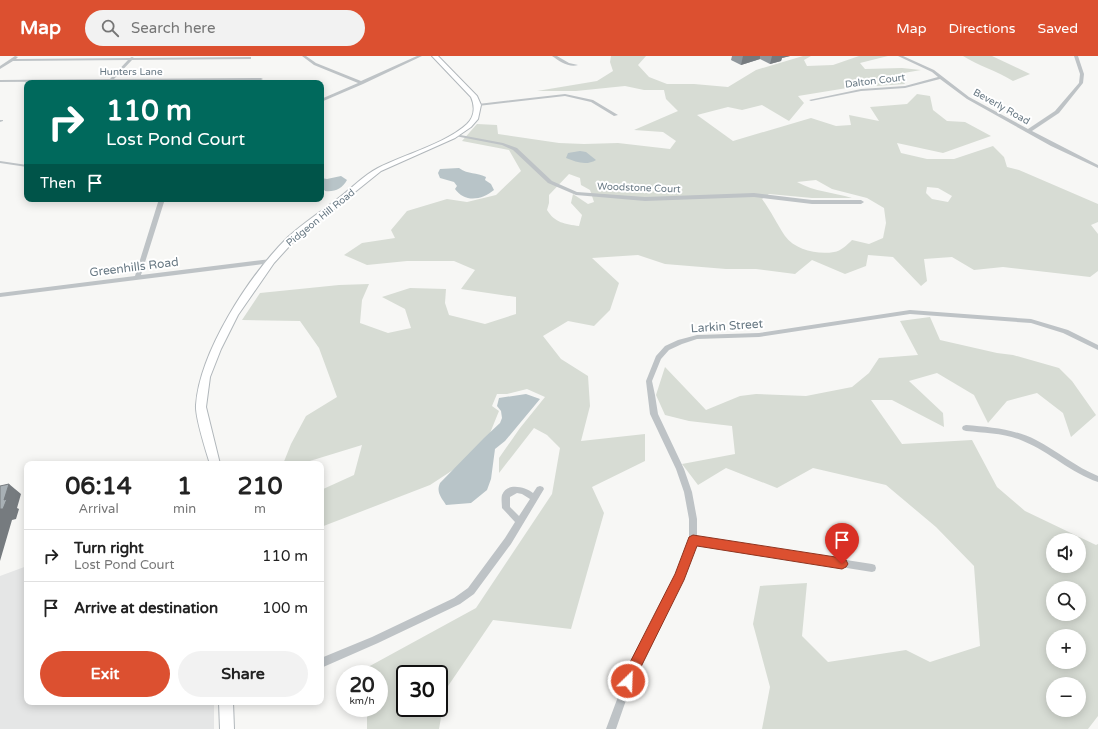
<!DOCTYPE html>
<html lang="en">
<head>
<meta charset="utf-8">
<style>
	:root { --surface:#fff; --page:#f2f2f2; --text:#222; --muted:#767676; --line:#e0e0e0; --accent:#dc5030 }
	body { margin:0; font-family:"Varela Round",sans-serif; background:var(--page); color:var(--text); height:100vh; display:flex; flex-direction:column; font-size:15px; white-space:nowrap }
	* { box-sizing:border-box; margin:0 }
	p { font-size:13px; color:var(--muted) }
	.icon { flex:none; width:22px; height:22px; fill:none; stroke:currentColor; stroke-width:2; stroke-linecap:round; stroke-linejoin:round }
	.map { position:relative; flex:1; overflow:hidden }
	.side { position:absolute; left:24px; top:405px; width:300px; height:244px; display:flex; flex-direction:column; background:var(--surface); border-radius:8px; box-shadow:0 2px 10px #0003 }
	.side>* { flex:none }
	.guide { position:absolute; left:24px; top:24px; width:300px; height:122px; border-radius:8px; box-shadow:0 2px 10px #0003; background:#00695c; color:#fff; overflow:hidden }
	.buttons { position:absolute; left:1046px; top:477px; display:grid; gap:8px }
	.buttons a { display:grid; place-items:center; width:40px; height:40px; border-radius:50%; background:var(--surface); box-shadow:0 2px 10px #0003; font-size:20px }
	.speed { position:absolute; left:336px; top:609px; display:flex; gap:8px; font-size:20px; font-weight:700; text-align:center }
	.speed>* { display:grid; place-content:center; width:52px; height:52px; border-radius:50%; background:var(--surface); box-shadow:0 2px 10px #0003; line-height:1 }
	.speed small { font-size:10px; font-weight:400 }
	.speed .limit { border:2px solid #111; border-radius:6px; background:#fff; color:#111 }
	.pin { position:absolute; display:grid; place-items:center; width:34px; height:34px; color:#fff; margin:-41px -17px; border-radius:50% 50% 50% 0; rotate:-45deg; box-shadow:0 0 4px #0007 }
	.pin .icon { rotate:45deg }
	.me { position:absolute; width:44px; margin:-22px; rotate:24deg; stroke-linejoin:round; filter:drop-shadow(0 0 3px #0008) }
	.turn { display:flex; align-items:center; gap:14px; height:84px; padding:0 16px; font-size:18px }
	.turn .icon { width:52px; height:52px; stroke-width:2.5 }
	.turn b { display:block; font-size:28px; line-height:34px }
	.then { display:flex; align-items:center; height:38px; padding:0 16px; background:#0003; gap:8px; font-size:15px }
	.eta { display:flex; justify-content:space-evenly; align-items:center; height:68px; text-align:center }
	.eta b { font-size:24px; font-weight:700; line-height:28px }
	.button { display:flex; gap:8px; margin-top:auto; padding:8px 16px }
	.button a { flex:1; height:46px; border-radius:24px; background:var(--accent); color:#fff; font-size:16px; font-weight:700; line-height:46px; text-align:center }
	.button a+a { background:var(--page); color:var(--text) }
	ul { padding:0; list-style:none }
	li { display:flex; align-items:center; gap:12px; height:52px; padding:0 16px; border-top:1px solid var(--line) }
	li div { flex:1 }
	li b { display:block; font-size:15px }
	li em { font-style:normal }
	header { display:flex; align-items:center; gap:24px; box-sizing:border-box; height:56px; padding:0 20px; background:var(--accent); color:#fff }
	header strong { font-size:19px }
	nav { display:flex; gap:22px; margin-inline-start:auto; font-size:14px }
	.search { width:280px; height:36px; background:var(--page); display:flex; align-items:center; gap:10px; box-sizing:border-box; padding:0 14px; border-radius:22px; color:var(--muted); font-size:15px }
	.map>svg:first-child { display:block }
</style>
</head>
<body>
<header>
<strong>Map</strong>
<div class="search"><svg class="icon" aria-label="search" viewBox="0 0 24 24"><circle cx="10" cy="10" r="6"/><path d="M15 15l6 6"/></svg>Search here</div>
<nav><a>Map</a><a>Directions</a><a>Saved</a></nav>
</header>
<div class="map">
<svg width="1098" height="673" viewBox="0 0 1098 673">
	<rect width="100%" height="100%" fill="#f7f7f5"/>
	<path fill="#e5e6e6" d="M27,510V646H214V673H0V520Z"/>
	<g fill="#d7dcd4" fill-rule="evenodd">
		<path d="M611,0H646L638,9L649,21L667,28H694L728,31L756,14L803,0H811L804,4L807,10L833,9L859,0H888L860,7L865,13L902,12L921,14L898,18L905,28L876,30L857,27L847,32L798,40L804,47L789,65L762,49L742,54L728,51L697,59L733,85L811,62L836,70L851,69L849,59L879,65L870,51L907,48L917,38L930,40L933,54L947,65L965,66L991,80L943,97L897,87L901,97L927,103H954L993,90L1004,101L1007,111L1019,114L1098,148V166L1091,169L1098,178V215L1090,221L1003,211L974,214L952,201L924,203L927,225L921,230L893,201L868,199L866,210L845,218L812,204L795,218L756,213H726L665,208L638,199L592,202L619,227L610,254L594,270L568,265L543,280L561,303L588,320L590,350L581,385L645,378V405L592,431L604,457L571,573L493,564L446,633L439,673H367V652H379V618H367L368,611L476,552L552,438L560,392L547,379L534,372L499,417V402L520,372L545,341L527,333L507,338H497L492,350L499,355L488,382L456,412L430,429L321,471V434L354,419L362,389L300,408H283L291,388L306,360L337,341L319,292L300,265L242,264L260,237L339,229L369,228L362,244L360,267L388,277L411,272L405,253L382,241L410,232L446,233L445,247L449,259L485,268L516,258V241L461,233L475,214L454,205H407L367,209L344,199L362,187L395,182L391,174L407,155L447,143L467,146L496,139L521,115L509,94L462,85L477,68L497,69L498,78L559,87L584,88L618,87L670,93L676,85L663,76L634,74L678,55L666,43L664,34H644L625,30L576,35H537L597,25L613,15L610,6ZM569,118L580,122L581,129L590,134L594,146L588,148L573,138L571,147L582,159L579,170C565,168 555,167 547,154L549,147V139ZM816,124L832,133L867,142L884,152L886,167L883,182L869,188L852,184C847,189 841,195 834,196C818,199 795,194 785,180C777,168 771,155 762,143L769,138L812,142H852C833,136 815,136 797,126ZM927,131L938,132L952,140L948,146L932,143L926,137ZM405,618H439V652H405Z"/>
		<path d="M963,0H992L1030,18L1013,25C997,15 979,10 963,0Z"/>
		<path d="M930,261L940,284L997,297L1013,299L1059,312L1072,325L1096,359L1071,381L1063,357L1037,337L1007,345L988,367L974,339L937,317L909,325L943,357L944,371L892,344H871L902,388L972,384L997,431L1025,455L1096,489L1098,488V660L1088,673H762L770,631L753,568L760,530L807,527L802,580L828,606L906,594L930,606L980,590L974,510L936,471L886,429L813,412L777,432L726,412L698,429L682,408L735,398L732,370L689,365L665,359L656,339L665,311L706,354L740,340L756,338L806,340L852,331L869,317L879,302L918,299L900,265ZM1053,484H1079V510H1053ZM1053,532H1079V558H1053ZM1053,580H1079V606H1053ZM1053,628H1079V654H1053Z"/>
	</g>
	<g fill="#b8c4c8">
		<path d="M580,95L586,96L596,104C586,110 576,106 566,102L568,97Z"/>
		<path d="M459,112C469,119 476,116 486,121L485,124L491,128L494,134C482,144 465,147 455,133L457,130L454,126L440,122L438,117L440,113Z"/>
		<path d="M341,120L347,124C342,133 335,136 325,135L321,130V122L327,123Z"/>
		<path d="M526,338L540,343L505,385L495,393L491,423L487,434L471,447L446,449C441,441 436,436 440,427L484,382L500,367L502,362L501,355L497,350L499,342Z"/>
	</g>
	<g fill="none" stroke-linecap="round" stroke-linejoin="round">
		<defs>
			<g id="secondary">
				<path d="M432,0H438L477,40L481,49L478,63L471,71L455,82L381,115L294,185L274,207L238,259L221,293L210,321L206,351L220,408H210C206,395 195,361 196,349C200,295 249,220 287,182C303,167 322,155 340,141C352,132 364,119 378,112C403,99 447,87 467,68C475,60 475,50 471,41Z"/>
				<path d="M219,646H233L234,673H220Z"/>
			</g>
		</defs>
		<use href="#secondary" stroke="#b1b7bb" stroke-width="2"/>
		<g fill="#bec3c6" fill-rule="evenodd">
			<path d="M15,0L18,1L16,3L130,2L132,1L134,2L250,1H251V3L132,4L114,23L261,22L263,23L261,24L0,26V24L110,23L128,4L13,5L0,13V10Z"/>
			<path d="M302,0H306L316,7L361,25L417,0H422L363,28L321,46V43L358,27L314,9Z"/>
			<path d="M552,0H557L569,7L578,9C569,12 559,5 552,0Z"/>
			<path d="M898,0H903L934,14L969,41L1028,73L1055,55L1079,27L1080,18L1074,0H1078L1084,18L1083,27L1059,57L1032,75L1098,109V112L1051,90L967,43L940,23L905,32L861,35L811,45L809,44L861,33L905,30L938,21L932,16Z"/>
			<path d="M565,38L593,44L618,59L614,60L591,46L565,40L478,50L476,49L478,48Z"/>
			<path d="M0,64H3V65L0,66Z"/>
			<path d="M455,78L503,87L517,92L552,125L577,136L645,141L754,137L812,144H861L864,146L861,148H812L754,141L645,145L576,139L548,127L513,94L502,89L455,80Z"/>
			<path d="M0,105L27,109V111L0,107Z"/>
			<path d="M159,143H165L141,219L271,203L274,205L271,207L0,241V237L135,220Z"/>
			<path d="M910,254L1031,263L1068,274L1098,289V294L1063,277L1031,267L910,258L759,281L697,283L682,288L669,294L661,303L652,325L655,339L658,358L684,413L692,436L697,463V481L872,508L875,509L876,512L875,515L872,516L696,488L683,523L632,627L616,673H606L625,622L676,519L689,484V463L684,436L676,413L650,358L646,325L656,300L665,290L678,284L697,279L759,277Z"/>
			<path d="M966,369C990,371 1014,373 1036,384C1057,395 1076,411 1098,420V426C1071,417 1050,396 1023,385C1005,377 985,377 966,375L963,374L962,372L963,370Z"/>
			<path d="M540,430L543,431L544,433L511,488L474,538L460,548L378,587L321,612V602L372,581L454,542L468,532L505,482L515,466L502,452C502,448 501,443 502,439C507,426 525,431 533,437L537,431ZM517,437L522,438L530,443L519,460L510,451V441Z"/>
		</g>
		<use href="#secondary" fill="#fff" fill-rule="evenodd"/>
	</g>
	<path fill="#90979c" d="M732,0H790L782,2L781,5L770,8L760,3L741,9L731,4Z"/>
	<g fill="#767b7f">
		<path d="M743,0H760V3L741,9Z"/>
		<path d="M772,0H790L782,2L781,5L770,8Z"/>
		<path d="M9,428L21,438L17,452L19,453L16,463L12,464L0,505V453Z"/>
	</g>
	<path fill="#a8b0b5" stroke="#767b7f" d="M9,428L4,444L7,443L3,453H0V430Z"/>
	<path fill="#dc5030" stroke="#8f341f" d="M693,479L842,502L846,504L848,508L846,511L842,513L697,490L684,524L632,629L628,631L623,629L621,625L623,620L675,518L689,481Z"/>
	<g text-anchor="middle" stroke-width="4" stroke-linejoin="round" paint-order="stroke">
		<g font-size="10" fill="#687984" stroke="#fff">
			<text x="131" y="19">Hunters Lane</text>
			<text transform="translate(875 24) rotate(-7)" y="4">Dalton Court</text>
			<text transform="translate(1002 50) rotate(29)" y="4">Beverly Road</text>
			<text transform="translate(639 131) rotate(2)" y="4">Woodstone Court</text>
			<text transform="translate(320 161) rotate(-39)" y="4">Pidgeon Hill Road</text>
		</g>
		<g font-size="12" fill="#687984" stroke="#fff">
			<text transform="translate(134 211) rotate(-7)" y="4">Greenhills Road</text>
			<text transform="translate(727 270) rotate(-4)" y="4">Larkin Street</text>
		</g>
	</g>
</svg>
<div class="buttons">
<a><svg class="icon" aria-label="sound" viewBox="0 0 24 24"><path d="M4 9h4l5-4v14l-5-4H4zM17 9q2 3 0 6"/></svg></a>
<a><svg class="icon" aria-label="search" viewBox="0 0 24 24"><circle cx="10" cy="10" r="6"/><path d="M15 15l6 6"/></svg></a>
<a>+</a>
<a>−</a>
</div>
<div class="speed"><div>20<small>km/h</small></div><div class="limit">30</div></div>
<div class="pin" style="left:842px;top:508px;background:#d93025"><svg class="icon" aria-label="arrive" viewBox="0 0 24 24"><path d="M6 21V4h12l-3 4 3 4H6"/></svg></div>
<svg class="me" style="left:628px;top:625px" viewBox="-20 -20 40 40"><circle r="17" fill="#dc5030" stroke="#fff" stroke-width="3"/><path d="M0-11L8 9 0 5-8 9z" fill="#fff"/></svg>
<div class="guide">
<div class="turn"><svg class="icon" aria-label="right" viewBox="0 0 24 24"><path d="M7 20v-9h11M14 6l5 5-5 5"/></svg><div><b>110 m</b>Lost Pond Court</div></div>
<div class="then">Then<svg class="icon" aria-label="arrive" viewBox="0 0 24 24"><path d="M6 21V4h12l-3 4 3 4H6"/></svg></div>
</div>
<section class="side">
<div class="eta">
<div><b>06:14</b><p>Arrival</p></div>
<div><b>1</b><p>min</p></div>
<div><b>210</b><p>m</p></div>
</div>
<ul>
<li><svg class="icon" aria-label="right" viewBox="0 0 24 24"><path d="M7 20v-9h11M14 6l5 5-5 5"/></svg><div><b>Turn right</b><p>Lost Pond Court</p></div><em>110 m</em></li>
<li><svg class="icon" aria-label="arrive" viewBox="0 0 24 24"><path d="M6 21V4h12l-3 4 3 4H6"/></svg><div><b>Arrive at destination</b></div><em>100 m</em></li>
</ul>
<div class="button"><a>Exit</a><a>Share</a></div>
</section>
</div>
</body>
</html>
